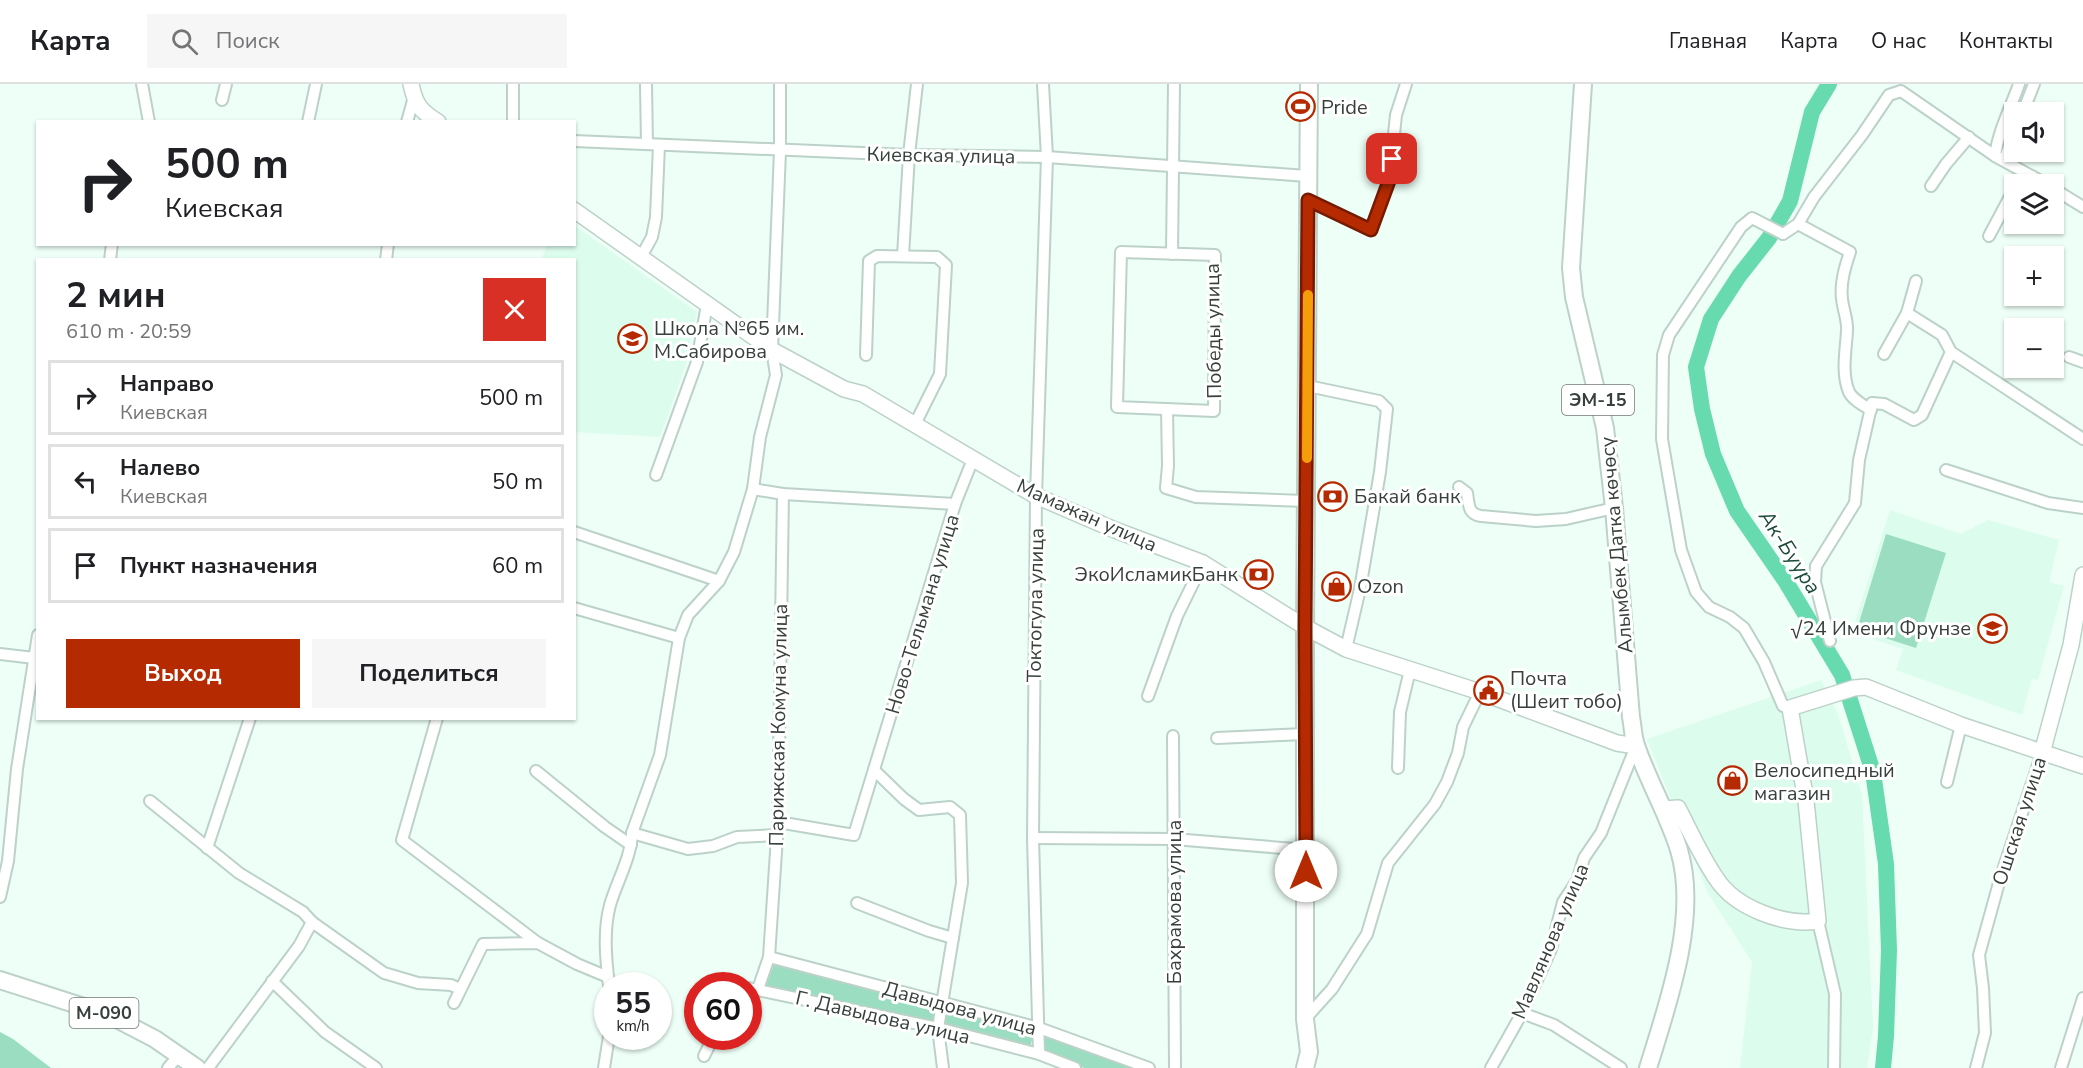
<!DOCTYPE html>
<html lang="ru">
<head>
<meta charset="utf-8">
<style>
	:root { --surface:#fff; --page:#f6f6f6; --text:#202124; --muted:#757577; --line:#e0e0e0; --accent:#b52a01 }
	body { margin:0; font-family:"Nunito Sans",sans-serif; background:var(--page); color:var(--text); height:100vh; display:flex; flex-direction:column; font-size:22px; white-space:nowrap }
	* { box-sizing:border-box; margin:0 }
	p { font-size:20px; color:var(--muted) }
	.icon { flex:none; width:33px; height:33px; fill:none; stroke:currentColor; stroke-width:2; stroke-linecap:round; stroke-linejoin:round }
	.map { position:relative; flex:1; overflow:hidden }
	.side { position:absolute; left:36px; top:174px; width:540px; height:462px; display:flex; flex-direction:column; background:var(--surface); border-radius:0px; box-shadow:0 2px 4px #0004 }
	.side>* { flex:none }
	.guide { position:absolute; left:36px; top:36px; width:540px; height:126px; border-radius:0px; box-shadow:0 2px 4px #0004; background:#fff; color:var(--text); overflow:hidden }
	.fabs { position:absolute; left:2004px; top:18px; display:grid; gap:12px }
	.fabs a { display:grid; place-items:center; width:60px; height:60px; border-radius:0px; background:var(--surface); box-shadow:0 2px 4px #0004; font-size:30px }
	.speed { position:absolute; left:594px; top:888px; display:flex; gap:12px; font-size:30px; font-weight:700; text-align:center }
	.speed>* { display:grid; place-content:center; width:78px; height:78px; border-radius:50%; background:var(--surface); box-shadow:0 2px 4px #0004; line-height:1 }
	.speed small { font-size:15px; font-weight:400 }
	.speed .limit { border:9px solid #d22; background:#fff; color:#111 }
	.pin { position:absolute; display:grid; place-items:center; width:51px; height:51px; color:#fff; margin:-26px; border-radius:12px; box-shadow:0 3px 9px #0006 }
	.me { position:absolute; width:66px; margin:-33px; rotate:0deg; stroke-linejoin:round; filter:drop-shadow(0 0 4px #0008) }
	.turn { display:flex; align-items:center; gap:21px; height:126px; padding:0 30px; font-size:27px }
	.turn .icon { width:78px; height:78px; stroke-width:2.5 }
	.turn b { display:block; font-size:42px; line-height:51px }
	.round { display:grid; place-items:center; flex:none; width:63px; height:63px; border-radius:0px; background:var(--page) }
	.overview { display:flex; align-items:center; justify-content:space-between; height:102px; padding:0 30px }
	h1 { font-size:36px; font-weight:700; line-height:45px }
	.cta { display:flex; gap:12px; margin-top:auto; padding:12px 30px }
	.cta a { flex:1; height:69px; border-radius:0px; background:var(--accent); color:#fff; font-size:24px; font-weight:700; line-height:69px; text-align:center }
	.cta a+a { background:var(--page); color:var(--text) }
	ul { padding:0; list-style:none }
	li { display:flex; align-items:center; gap:18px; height:75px; margin:0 12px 9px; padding:0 18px; border:3px solid var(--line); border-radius:0px }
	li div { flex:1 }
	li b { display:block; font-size:22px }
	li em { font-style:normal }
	header { display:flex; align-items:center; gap:36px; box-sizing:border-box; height:84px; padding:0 30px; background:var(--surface); border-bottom:2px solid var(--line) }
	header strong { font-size:28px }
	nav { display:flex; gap:33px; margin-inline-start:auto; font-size:21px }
	.search { width:420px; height:54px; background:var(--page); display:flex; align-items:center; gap:15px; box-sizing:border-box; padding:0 21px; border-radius:0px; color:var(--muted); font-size:22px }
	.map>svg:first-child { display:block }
</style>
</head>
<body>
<header>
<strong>Карта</strong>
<div class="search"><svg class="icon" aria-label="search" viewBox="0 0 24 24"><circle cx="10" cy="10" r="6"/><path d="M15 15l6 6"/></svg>Поиск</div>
<nav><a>Главная</a><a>Карта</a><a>О нас</a><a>Контакты</a></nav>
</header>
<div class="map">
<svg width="2083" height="984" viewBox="0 0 2083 984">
	<rect width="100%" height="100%" fill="#edfff7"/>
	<g fill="#dcfcee">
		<path d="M575,142L697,228L685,283L660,353L575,348L574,176L542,175L547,161L574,160Z"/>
		<path d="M1890,426L1961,450L1988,436L2059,456L2049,498L2064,502L2038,596L2032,595L2022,631L1896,586L1903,565L1852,548Z"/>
		<path d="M1821,596L1838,630L1862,711L1873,944L1867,984H1740L1752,878L1708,809L1647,655Z"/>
	</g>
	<g fill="#9bddc1">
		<path d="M1886,450L1946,469L1916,564L1857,545Z"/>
		<path d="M774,880L936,923L932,939L766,902Z"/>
		<path d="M947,923L1034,947L1030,964L942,942Z"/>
		<path d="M0,948L13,955L51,984H0Z"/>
		<path d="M1045,952L1136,984H1084L1045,969Z"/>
	</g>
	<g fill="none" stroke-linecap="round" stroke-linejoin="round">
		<path stroke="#68dab0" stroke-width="16" d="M1829,0L1812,28L1790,117L1769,154L1739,192L1711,235L1696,283L1702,325L1713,370L1737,427L1786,498L1842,591L1873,688L1886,780L1889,866L1886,952L1883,984"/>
		<defs>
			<g id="street">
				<path d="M142,0L149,38"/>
				<path d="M646,0L647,60"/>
				<path d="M222,16L226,0"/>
				<path d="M2023,28L2034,0"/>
				<path d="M308,38L316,0"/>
				<path d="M407,38L414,13"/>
				<path d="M513,38V0"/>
				<path d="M574,57L909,71L1047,73L1307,92"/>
				<path d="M1995,72C1998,48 2011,23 2019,0"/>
				<path d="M2004,76L2014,50"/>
				<path d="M1931,102L1946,80L1969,53"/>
				<path d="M2054,105L2083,123"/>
				<path d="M1308,116L1371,146L1389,97L1396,31L1406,0"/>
				<path d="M1798,140L1850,168C1845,183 1840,199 1842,215C1843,225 1848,237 1847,247C1846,266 1841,289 1849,308C1853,316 1863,321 1871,326"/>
				<path d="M1989,152L2014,105"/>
				<path d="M1121,168L1215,171L1214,327L1117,323Z"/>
				<path d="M1172,170L1174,0"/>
				<path d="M903,172L909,71L917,0"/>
				<path d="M641,173L652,153L656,133L659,61"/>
				<path d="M110,176L112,160"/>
				<path d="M386,176L388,160"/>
				<path d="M1907,229L1942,251L1951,268"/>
				<path d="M1884,270L1907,229L1916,197"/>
				<path d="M866,271L869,177L877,172L937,173L946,181L940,290L915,340"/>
				<path d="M2069,273L2083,278"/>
				<path d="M1308,302L1379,317L1387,325L1380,388L1360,505L1346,565"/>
				<path d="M1167,325L1168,382L1166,404L1196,413L1306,417"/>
				<path d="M1946,386L2048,419L2083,424"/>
				<path d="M656,391L697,278L707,220"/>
				<path d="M1459,403L1467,409C1469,421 1468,430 1481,432L1536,437L1566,435L1614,424"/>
				<path d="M753,405L783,410L955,420"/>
				<path d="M574,448L719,497"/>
				<path d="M574,524L679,554"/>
				<path d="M1830,557L1815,498L1816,482L1855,419L1859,376L1872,319L1884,320L1914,336L1922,331L1951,268L2083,355"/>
				<path d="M0,570L34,574L38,572"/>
				<path d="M1148,612L1177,532L1203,479"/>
				<path d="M1790,624L1783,622L1764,578L1744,544L1730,533L1709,523L1696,508L1681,466L1662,355L1663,271L1669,251L1741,143L1752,134L1783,150L1798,140L1814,113L1862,51L1889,11L1901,7L1995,72L2046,100"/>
				<path d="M437,634L402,756L538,859"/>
				<path d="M1173,652L1175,984"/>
				<path d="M1217,654L1305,650"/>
				<path d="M1398,684L1400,628L1410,586"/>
				<path d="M874,686L904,715L919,726L950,723L960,731L962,799L938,944L943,984"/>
				<path d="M536,687L605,743L631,761"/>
				<path d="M1947,698L1961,641"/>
				<path d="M150,717L239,789L303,828L312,838L384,889L418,899L451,901L460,905"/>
				<path d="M778,738L854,751L955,420L973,375"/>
				<path d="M632,749L688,765L713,762L737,753L777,751"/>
				<path d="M1033,754L1174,755L1307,766"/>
				<path d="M207,764L250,634"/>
				<path d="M0,813L8,777L17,685L38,551"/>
				<path d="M857,819L929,847L953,854"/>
				<path d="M1818,837L1835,910L1834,984"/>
				<path d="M769,873L1039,944L1149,984"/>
				<path d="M272,897L325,948L376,984"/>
				<path d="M609,902C606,876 603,847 610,821C617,797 631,774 632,749L660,671L679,554L688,531L719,497L734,468L753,405L760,353L776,291L772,266L780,67V0"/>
				<path d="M748,904L938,944L1039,970L1075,984"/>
				<path d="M758,905L769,873L778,738L783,410"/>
				<path d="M454,919L483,860L538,859L577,880L608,893"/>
				<path d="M1522,929L1554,941L1621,984"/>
				<path d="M1305,935L1332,905L1367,850L1388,779L1435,720L1447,698L1458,669L1463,643L1480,608"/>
				<path d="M1039,970L1033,754L1036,412L1047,73L1043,0"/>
				<path d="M704,972L714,952"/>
				<path d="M168,984L179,971"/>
				<path d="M208,984L299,862L312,838"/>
				<path d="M604,984L609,952"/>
				<path d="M1491,984L1522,929L1551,865L1563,818L1577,797L1584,774L1601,749L1636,662"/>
				<path d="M1976,984L1985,949L1983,904L1979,871L2000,795L2042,669"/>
				<path d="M2061,984L2083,914"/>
			</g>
			<g id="secondary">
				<path d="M411,0C415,20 420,27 438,38"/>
				<path d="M574,126L772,266L844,305L863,310L1036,412L1115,446L1203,479L1305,543L1346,565L1480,608L1617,659L1636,662"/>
				<path d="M2042,669L2071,561L2083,491"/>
				<path d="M1663,725L1678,724C1690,747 1701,772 1716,794C1735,824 1784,842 1818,837L1806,717L1790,624L1854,604L1866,603L1961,641L2083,682"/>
			</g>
			<g id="primary">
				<path d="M1583,0L1571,184L1574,213L1605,344L1614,424L1631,633C1633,643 1633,655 1637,664C1649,699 1668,730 1679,766C1699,833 1668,919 1648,984"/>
				<path d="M0,896L109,931L155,955L197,984"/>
				<path d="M1305,984L1309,968L1305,935V543L1309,0"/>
			</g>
		</defs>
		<use href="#street" stroke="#bcd2c8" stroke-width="14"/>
		<use href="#secondary" stroke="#bcd2c8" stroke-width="18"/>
		<use href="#primary" stroke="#bcd2c8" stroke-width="20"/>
		<use href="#street" stroke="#fff" stroke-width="10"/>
		<use href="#secondary" stroke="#fff" stroke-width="15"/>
		<use href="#primary" stroke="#fff" stroke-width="16"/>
	</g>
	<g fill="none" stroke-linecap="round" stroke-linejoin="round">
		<defs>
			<path id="route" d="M1306,787L1305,543L1308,116L1371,146L1389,97L1392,75"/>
		</defs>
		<use href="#route" stroke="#761b01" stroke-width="15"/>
		<use href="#route" stroke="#b52a01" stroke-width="10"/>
		<path stroke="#f59e0b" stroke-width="10" d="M1307,374L1308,211"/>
	</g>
	<defs>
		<symbol id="stadium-ring" viewBox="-11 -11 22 22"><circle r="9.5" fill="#fff" stroke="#b52a01" stroke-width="1.5"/><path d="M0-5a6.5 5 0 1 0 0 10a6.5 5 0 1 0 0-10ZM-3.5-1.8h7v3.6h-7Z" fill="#b52a01"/></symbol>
		<symbol id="school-ring" viewBox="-11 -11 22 22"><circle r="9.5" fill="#fff" stroke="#b52a01" stroke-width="1.5"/><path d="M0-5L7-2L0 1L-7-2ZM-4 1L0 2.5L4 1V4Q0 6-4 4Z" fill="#b52a01"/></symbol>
		<symbol id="bank-ring" viewBox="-11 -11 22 22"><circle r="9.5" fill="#fff" stroke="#b52a01" stroke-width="1.5"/><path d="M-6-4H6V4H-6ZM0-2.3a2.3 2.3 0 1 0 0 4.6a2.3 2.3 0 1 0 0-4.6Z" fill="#b52a01"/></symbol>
		<symbol id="shop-ring" viewBox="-11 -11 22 22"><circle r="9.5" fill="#fff" stroke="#b52a01" stroke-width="1.5"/><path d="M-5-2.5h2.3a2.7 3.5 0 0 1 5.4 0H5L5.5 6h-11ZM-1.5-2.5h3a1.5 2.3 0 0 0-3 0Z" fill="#b52a01"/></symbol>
		<symbol id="civic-ring" viewBox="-11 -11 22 22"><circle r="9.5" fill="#fff" stroke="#b52a01" stroke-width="1.5"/><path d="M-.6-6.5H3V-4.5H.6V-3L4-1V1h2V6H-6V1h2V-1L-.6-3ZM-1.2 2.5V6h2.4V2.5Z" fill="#b52a01"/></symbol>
	</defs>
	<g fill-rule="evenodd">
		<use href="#stadium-ring" x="1284" y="6" width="33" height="33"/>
		<use href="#school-ring" x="616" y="238" width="33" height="33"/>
		<use href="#bank-ring" x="1316" y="396" width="33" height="33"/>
		<use href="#bank-ring" x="1242" y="474" width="33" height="33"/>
		<use href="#shop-ring" x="1320" y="486" width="33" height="33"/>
		<use href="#school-ring" x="1976" y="528" width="33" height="33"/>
		<use href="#civic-ring" x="1472" y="590" width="33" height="33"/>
		<use href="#shop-ring" x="1716" y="680" width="33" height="33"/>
	</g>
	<g text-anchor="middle" stroke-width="6" stroke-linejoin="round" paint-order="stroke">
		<g fill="#fff" stroke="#737976" stroke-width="1.5">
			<rect x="1562" y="301" width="72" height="30" rx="4.5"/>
			<rect x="69.5" y="914" width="69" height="30" rx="4.5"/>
		</g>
		<g font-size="18" font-weight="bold" fill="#37403b">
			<text x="1598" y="322">ЭМ-15</text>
			<text x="104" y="935">М-090</text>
		</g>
		<g font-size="20" fill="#37403b" stroke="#fff" text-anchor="start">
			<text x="1321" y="30">Pride</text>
			<text x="654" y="251">Школа №65 им.<tspan x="654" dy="23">М.Сабирова</tspan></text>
			<text x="1354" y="419">Бакай банк</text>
			<text x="1238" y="497" text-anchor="end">ЭкоИсламикБанк</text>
			<text x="1357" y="509">Ozon</text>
			<text x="1971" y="551" text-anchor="end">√24 Имени Фрунзе</text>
			<text x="1510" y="601">Почта<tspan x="1510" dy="23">(Шеит тобо)</tspan></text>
			<text x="1754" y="693">Велосипедный<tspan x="1754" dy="23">магазин</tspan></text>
		</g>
		<g font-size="20" fill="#37403b" stroke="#fff">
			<text transform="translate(941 71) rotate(1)" y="7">Киевская улица</text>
			<text transform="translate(1213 247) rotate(-91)" y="7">Победы улица</text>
			<text transform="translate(1087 431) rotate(24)" y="7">Мамажан улица</text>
			<text transform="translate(1616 461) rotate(-95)" y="7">Алымбек Датка көчөсү</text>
			<text transform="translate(1035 521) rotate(-89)" y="7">Токтогула улица</text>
			<text transform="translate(922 530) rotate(-73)" y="7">Ново-Тельмана улица</text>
			<text transform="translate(778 641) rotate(-89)" y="7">Парижская Комуна улица</text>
			<text transform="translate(2019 737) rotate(-72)" y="7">Ошская улица</text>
			<text transform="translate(1174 818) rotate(-90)" y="7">Бахрамова улица</text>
			<text transform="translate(1550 857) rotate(-67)" y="7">Мавлянова улица</text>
			<text transform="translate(960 924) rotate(15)" y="7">Давыдова улица</text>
			<text transform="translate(883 933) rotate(13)" y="7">Г. Давыдова улица</text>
		</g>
		<g font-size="21" font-style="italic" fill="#1b4b3a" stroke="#fff">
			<text transform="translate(1790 468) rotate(57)" y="7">Ак-Буура</text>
		</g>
	</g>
</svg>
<div class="fabs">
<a><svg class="icon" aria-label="sound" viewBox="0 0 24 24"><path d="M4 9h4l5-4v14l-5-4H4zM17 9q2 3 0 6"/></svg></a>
<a><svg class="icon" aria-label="layers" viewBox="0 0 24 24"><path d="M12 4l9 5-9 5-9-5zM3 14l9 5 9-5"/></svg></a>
<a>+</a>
<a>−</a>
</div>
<div class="speed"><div>55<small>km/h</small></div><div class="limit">60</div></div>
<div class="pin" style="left:1392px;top:75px;background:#d93025"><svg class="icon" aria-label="arrive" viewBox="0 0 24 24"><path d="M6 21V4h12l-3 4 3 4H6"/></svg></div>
<svg class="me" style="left:1306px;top:787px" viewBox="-20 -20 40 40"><circle r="19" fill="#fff"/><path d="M0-13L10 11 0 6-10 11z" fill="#b52a01"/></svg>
<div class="guide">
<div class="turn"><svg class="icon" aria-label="right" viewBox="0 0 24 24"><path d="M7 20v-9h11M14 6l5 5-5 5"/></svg><div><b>500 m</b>Киевская</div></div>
</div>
<section class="side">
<div class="overview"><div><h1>2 мин</h1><p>610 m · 20:59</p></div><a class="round" style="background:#d93025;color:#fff"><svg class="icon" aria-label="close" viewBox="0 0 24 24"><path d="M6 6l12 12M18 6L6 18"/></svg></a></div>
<ul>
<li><svg class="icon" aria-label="right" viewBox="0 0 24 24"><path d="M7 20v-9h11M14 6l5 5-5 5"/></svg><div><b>Направо</b><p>Киевская</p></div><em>500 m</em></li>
<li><svg class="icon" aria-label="left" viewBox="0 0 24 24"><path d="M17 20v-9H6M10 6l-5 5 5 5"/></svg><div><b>Налево</b><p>Киевская</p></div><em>50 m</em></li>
<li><svg class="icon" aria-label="arrive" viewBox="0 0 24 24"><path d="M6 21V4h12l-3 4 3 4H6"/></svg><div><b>Пункт назначения</b></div><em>60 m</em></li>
</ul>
<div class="cta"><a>Выход</a><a>Поделиться</a></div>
</section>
</div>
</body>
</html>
